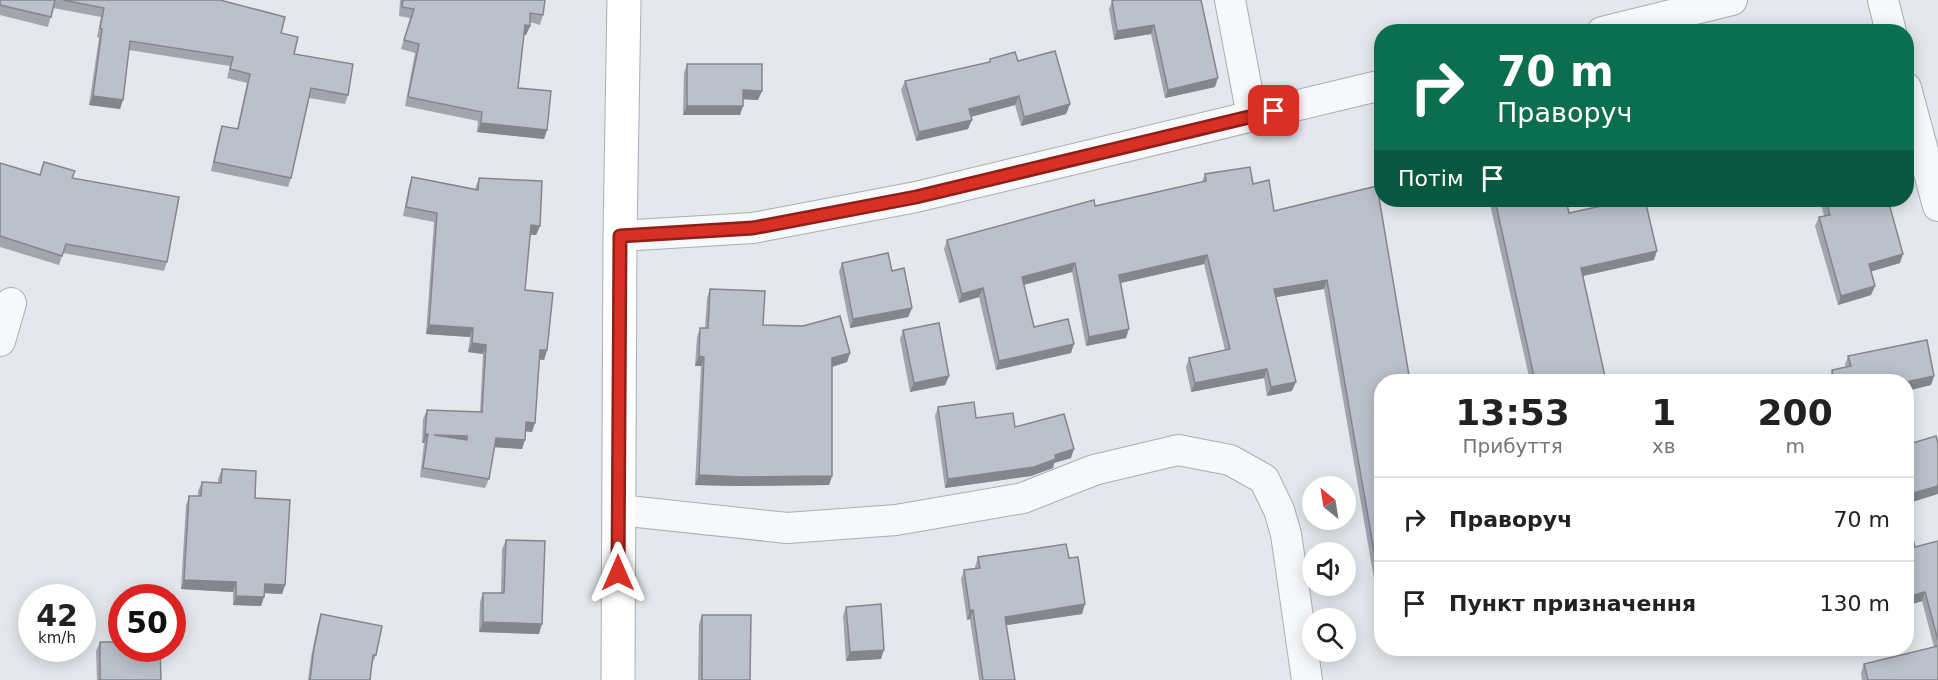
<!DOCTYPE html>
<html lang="uk">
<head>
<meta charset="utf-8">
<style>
	:root { --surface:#fff; --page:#f6f6f6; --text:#222; --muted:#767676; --line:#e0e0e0 }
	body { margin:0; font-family:"DejaVu Sans",sans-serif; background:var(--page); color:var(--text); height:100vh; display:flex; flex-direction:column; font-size:22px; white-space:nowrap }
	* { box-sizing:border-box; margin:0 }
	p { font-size:20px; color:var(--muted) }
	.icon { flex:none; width:33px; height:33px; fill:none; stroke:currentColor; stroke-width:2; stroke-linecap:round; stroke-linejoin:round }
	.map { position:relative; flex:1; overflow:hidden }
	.drawer { position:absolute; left:1374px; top:374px; width:540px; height:282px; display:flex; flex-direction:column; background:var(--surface); border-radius:24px; box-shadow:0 3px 15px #0003 }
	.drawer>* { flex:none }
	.top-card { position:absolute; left:1374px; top:24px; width:540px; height:183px; border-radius:24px; box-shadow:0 3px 15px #0003; background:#0b6e4f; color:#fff; overflow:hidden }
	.needle { width:39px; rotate:330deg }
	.tools { position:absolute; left:1302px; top:476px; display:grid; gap:12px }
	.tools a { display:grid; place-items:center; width:54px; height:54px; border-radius:50%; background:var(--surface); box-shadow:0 3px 15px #0003; font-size:30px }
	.speed { position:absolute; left:18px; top:584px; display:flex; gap:12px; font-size:30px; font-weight:700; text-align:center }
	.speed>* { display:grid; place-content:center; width:78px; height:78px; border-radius:50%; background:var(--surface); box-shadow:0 3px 15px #0003; line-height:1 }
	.speed small { font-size:15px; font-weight:400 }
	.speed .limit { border:9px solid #d22; background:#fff; color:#111 }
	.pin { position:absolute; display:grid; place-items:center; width:51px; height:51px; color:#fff; margin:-26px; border-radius:12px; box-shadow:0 3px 9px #0006 }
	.me { position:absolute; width:66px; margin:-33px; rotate:0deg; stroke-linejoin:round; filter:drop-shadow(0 0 4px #0008) }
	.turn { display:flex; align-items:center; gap:21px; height:126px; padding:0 24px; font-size:27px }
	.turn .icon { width:78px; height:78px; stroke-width:2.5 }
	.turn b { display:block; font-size:42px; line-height:51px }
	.then { display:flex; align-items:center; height:57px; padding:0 24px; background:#0003; gap:12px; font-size:22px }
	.eta { display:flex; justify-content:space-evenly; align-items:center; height:102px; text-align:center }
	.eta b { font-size:36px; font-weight:700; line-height:42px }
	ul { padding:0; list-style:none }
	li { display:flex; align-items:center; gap:18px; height:84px; padding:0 24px; border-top:2px solid var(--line) }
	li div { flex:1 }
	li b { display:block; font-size:22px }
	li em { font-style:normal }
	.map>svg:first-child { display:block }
</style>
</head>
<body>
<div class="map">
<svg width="1938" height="680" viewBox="0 0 1938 680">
	<rect width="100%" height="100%" fill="#e4e7ec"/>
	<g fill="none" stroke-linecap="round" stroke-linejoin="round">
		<defs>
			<g id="street">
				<path d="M1230,0L1252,116"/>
				<path d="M1883,0L1891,32"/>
				<path d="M1602,32L1732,0"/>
				<path d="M1906,88L1938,206"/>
				<path d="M620,236L753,228L916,197L1382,85"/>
				<path d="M0,341L11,303"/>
				<path d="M619,510L787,528L896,520L1023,498L1094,470L1178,450L1230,460L1264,479L1279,510L1286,534L1307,680"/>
			</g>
			<path id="secondary" d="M618,680L620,236L624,0"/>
		</defs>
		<use href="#street" stroke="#a9aeb7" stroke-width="32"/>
		<use href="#secondary" stroke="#a9aeb7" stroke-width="35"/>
		<use href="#street" stroke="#f7f8fa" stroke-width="30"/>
		<use href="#secondary" stroke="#fff" stroke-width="33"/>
	</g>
	<g fill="#a1a5ae">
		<path d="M0,0H220L281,33L294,54L348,95L345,104L309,98L291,178L288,187L211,171L219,135L222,126L237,129L247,83L227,78L230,66L129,50L120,109L89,105L99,38L97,37L101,17L53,8L48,27L0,15Z"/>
		<path d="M400,0H545L543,15L540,25L530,22V26L526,35H524L518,88L547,130L544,139L477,132L478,121L405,106L415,53L401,49L410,18L399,16Z"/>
		<path d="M1201,0L1215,87L1165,98L1151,34L1114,40L1109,9L1112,1Z"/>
		<path d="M990,59L1018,61L1070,104L1066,114L1021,126L1015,105L971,117L968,129L916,141L901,90L905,81L989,62Z"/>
		<path d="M687,64L758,100L743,99L740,115H683L684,73Z"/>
		<path d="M0,163L39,174L72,178L167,262L164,271L63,253L59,265L0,247Z"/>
		<path d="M1205,174L1253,184L1274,211L1377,186L1382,381V625L1324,289L1276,297L1292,391L1267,396L1264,378L1191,392L1186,367L1189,358L1225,350L1204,264L1120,283L1126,338L1086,346L1072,272L1024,285L1034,327L1071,353L996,370L979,297L959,303L944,249L947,240L1202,182Z"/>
		<path d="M412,177L475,189L479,178L540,226L536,235H530L525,290L547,350L544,360L539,359L532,432L525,431L522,449L494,447L489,479L485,488L420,477L424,443H422L423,419L427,410L480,412L483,354L468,352L470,337L426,334L434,222L403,216L409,186Z"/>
		<path d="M1489,200H1547L1548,202L1654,260L1583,276L1606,381H1530Z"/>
		<path d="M1822,200H1888L1900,263L1871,271L1875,286L1871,295L1838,305L1815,226L1819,217L1824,216L1821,203Z"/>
		<path d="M842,263L892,271L912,308L908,317L850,328L839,272Z"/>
		<path d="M710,289L763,325L850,353L847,362L832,367V476L829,485L738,486L695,485L701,366H695L697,337L700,328H705L707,298Z"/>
		<path d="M903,330L949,376L945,385L910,392L900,339Z"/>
		<path d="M1848,356L1934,376L1931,385L1906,391V381H1829L1832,370L1846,367L1845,365Z"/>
		<path d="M938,407L976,418L1015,427L1071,458L1054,463L1053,468L1031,476L945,488L935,416Z"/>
		<path d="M222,469L255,498L285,585L282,594L265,593L261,606L233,605V592L181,589L186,505L189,496H198V491L202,482L218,483V479Z"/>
		<path d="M1906,513L1915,547L1938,541V680H1862L1861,673L1864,664L1934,647L1922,601L1906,606Z"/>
		<path d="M506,540L539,634L479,632L480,602L483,593H501L502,549Z"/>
		<path d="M978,557L1069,558L1082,614L1006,625L1015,680H979L970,619L967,620L961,579L964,570L975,569V567Z"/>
		<path d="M846,607L881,659L846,661L843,616Z"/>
		<path d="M321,614L376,655L372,664L370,680H308L311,657L318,623Z"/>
		<path d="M702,615L750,680H698L699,624Z"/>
		<path d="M100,642L161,680H97L96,651Z"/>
	</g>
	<g fill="#83868d">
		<path d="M525,25L530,26L526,35L521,34Z"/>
		<path d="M1154,25L1151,34L1114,40L1117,31Z"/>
		<path d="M1218,78L1215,87L1165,98L1168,90Z"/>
		<path d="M743,90L762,91L758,100L739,99Z"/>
		<path d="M93,96L123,100L120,109L89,105Z"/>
		<path d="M1019,96L1015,105L966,118L969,109Z"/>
		<path d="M1070,104L1066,114L1021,126L1024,117Z"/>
		<path d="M687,106H743L740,115H683Z"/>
		<path d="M972,120L968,129L916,141L919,132Z"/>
		<path d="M481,123L547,130L544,139L477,132Z"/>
		<path d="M1401,200H1427L1399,205Z"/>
		<path d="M531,225L540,226L536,235L527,234Z"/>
		<path d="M1657,251L1654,260L1578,277L1581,268Z"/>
		<path d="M1903,254L1900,263L1866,273L1869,264Z"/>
		<path d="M1207,255L1204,264L1116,284L1119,275Z"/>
		<path d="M1075,263L1072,272L1019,286L1022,277Z"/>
		<path d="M1327,280L1324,289L1271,298L1274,289Z"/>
		<path d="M1875,286L1871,295L1838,305L1841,296Z"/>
		<path d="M983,288L979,297L959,303L962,294Z"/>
		<path d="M912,308L908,317L850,328L853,319Z"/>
		<path d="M429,325L473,328L470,337L426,334Z"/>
		<path d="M1129,329L1126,338L1086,346L1089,337Z"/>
		<path d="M472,343L486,345L483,354L468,352Z"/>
		<path d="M1074,344L1071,353L996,370L999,361Z"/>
		<path d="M540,350H547L544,360L536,359Z"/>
		<path d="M850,353L847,362L828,368L832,358Z"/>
		<path d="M699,356L704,357L701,366H695Z"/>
		<path d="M1267,369L1264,378L1191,392L1195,383Z"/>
		<path d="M949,376L945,385L910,392L914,383Z"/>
		<path d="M1934,376L1931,385L1906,391V382Z"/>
		<path d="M1296,382L1292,391L1267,396L1271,387Z"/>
		<path d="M526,422L535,423L532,432L523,431Z"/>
		<path d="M425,434H428L424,443H422Z"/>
		<path d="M434,435L467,436L464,445Z"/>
		<path d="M496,438L525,440L522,449L492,447Z"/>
		<path d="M1074,449L1071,458L1054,463L1053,468L1031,476L945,488L948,479L1055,455Z"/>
		<path d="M699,475L832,476L829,485L738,486L695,485Z"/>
		<path d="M1938,486V494L1906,504V495Z"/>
		<path d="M184,580L236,582L233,592L181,589Z"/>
		<path d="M265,584L285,585L282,594L262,593Z"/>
		<path d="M1925,592L1922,601L1906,606V597Z"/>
		<path d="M236,596L264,597L261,606L233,605Z"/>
		<path d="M1085,604L1082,614L1001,626L1005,617Z"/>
		<path d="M973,610L970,619L967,620L970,611Z"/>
		<path d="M483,622L542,624L539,634L479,632Z"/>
		<path d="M884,650L881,659L846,661L850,652Z"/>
	</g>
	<g fill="#bbc0ca" stroke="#83868d" stroke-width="1.5" fill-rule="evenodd">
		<path d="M0,0H55L51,17L0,5Z"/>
		<path d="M63,0H220L285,17L281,33L298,37L294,54L353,64L348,95L311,88L291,178L214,162L222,126L238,129L250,74L230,69L233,57L130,41L123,100L93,96L102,29L100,28L104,8Z"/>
		<path d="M403,0H545L543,15L530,13V26L525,25L518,88L551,91L547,130L481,123L482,112L408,97L419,44L404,40L414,9L402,7Z"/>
		<path d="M1115,0H1201L1218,78L1168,90L1154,25L1117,31L1112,1Z"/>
		<path d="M1842,26L1843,32H1821Z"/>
		<path d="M1055,51L1070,104L1024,117L1019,96L969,109L972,120L919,132L905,81L990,62V59L1015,52L1018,61Z"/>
		<path d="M687,64H762V91L743,90V106H687Z"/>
		<path d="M44,162L75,171L72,178L179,197L167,262L66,244L62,256L0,236V163L40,175Z"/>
		<path d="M1250,167L1253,184L1269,180L1274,211L1377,186L1410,381H1382V597L1327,280L1274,289L1296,382L1271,387L1267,369L1195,383L1189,358L1230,349L1207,255L1119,275L1129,329L1089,337L1075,263L1022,277L1034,327L1068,319L1074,344L999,361L983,288L962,294L947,240L1094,200L1095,206L1206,181L1205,174Z"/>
		<path d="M412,177L478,190L479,178L542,181L540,226L531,225L525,290L553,293L547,350H540L535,423L526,422L525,440L496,438L489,479L423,468L428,434H425L427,410L482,412L486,345L472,343L473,328L429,325L437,213L406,207ZM434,435L467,436V440Z"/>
		<path d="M1495,200H1547L1548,202L1561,200H1566L1569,213L1629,200H1645L1657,251L1581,268L1606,381H1535Z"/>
		<path d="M1826,200H1888L1903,254L1869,264L1875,286L1841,296L1819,217L1830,215Z"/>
		<path d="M888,253L892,271L904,268L912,308L853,319L842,263Z"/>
		<path d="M710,289L765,291L763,325L803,326L840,316L850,353L832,358V476L742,477L699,475L704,357L699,356L700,328H708Z"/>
		<path d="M939,323L949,376L914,383L903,330Z"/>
		<path d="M1927,340L1934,376L1906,382V381H1834L1832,370L1851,366L1848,356Z"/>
		<path d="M974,402L976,418L1013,413L1015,427L1064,414L1074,449L1055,455L1056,459L1034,467L948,479L938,407Z"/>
		<path d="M1936,436L1938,443V486L1906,495V445Z"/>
		<path d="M222,469L256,471L255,498L290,500L285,585L265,584L264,597L236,596V582L184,580L189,496H201L202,482L221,483Z"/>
		<path d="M1906,513L1915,547L1938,541V640L1925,592L1906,597Z"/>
		<path d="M506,540L545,541L542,624L483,622V593H504Z"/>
		<path d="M1066,544L1069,558L1078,557L1085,604L1005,617L1015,680H983L973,610L970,611L964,570L980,568L978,557Z"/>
		<path d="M881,604L884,650L850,652L846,607Z"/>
		<path d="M321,614L382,626L376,655H373L370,680H310L314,648Z"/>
		<path d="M702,615H751L750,680H702Z"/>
		<path d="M100,642H122V648H160L161,680H100Z"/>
		<path d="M1938,646V680H1868L1864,664Z"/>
	</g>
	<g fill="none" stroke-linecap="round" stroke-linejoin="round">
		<defs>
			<path id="route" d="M618,573L620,236L753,228L916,197L1274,111"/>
		</defs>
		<use href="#route" stroke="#8d1f18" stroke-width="15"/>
		<use href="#route" stroke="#d93025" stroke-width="10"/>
	</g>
</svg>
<div class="tools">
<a><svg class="needle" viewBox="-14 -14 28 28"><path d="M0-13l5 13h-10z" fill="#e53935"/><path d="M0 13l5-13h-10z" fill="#767676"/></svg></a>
<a><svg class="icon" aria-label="sound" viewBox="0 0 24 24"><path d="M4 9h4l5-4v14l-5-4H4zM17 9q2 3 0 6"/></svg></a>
<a><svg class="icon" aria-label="search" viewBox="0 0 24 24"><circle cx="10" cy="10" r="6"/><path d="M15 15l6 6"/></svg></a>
</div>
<div class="speed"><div>42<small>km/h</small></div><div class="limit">50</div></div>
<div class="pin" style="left:1274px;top:111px;background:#d93025"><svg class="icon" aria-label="arrive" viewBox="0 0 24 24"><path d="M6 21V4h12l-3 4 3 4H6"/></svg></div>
<svg class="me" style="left:618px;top:573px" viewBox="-20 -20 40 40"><path d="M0-17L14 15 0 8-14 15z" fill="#d93025" stroke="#fff" stroke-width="4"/></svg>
<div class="top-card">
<div class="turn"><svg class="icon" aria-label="right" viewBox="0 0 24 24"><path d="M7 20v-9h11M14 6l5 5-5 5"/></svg><div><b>70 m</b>Праворуч</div></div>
<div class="then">Потім<svg class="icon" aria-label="arrive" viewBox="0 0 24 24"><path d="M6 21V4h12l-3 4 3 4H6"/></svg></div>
</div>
<section class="drawer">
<div class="eta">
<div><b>13:53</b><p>Прибуття</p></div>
<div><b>1</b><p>хв</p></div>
<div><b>200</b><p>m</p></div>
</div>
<ul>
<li><svg class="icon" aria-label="right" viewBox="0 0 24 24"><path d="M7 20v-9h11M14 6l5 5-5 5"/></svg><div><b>Праворуч</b></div><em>70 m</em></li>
<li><svg class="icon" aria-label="arrive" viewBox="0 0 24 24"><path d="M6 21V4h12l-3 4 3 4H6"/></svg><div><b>Пункт призначення</b></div><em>130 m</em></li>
</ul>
</section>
</div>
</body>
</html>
